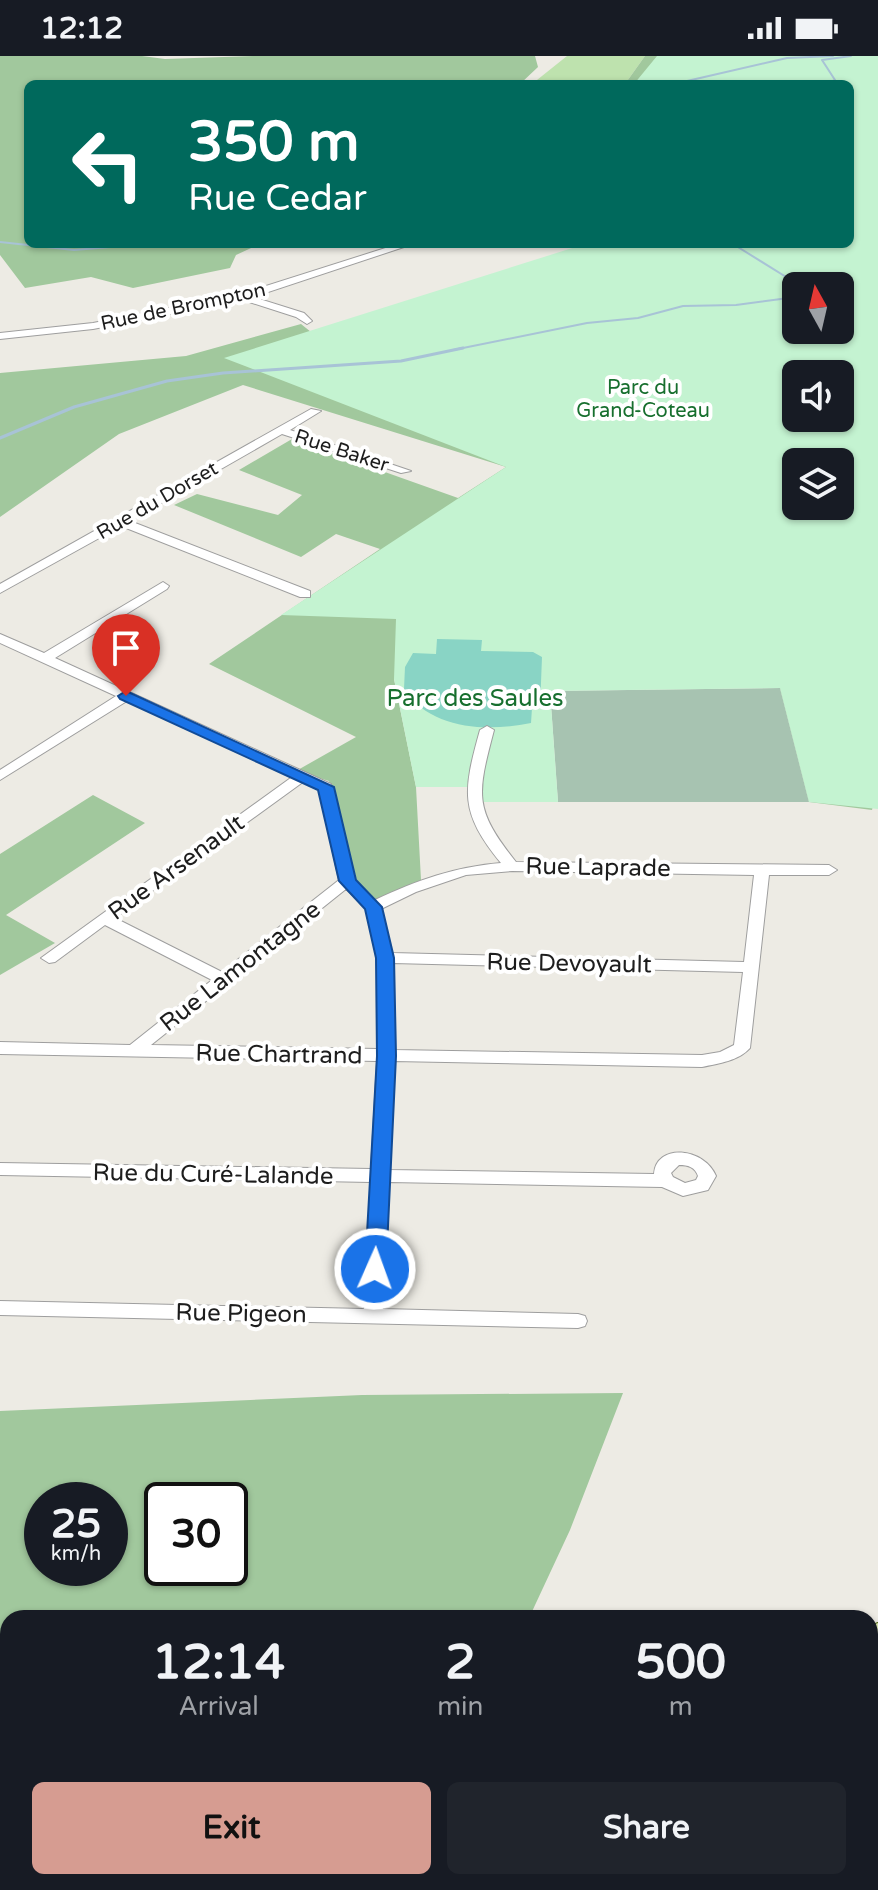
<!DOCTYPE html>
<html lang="en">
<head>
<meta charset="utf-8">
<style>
	:root { --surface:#171b24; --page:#20242c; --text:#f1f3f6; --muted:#9ea1a6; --accent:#d69c91 }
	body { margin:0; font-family:"Varela Round",sans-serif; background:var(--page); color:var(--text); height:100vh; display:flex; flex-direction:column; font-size:30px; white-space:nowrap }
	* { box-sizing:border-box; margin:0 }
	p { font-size:26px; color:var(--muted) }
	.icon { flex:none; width:44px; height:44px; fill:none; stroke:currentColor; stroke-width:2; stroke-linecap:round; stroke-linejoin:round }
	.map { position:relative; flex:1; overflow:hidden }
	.drawer { position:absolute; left:0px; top:1554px; width:878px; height:280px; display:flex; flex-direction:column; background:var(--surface); border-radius:24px 24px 0 0; box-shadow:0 2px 6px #0004 }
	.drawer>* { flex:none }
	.hud { position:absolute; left:24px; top:24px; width:830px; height:168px; border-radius:12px; box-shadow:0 2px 6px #0004; background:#00695c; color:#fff; overflow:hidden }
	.needle { width:52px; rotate:352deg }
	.controls { position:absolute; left:782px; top:216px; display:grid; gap:16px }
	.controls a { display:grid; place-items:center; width:72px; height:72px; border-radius:12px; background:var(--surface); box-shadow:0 2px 6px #0004; font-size:40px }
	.speed { position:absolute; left:24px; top:1426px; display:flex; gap:16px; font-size:40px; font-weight:700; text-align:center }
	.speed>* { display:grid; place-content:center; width:104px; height:104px; border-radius:50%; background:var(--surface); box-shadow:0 2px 6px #0004; line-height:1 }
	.speed small { font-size:20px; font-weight:400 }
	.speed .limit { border:4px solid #111; border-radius:12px; background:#fff; color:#111 }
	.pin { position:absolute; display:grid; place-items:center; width:68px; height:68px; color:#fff; margin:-82px -34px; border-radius:50% 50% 50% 0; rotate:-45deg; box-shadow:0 0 8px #0007 }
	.pin .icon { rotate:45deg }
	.me { position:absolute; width:88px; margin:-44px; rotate:2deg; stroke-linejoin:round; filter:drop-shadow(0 0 6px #0008) }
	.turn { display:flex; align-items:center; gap:28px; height:168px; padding:0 32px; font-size:36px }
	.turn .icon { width:104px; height:104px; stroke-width:2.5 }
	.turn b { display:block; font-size:56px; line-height:68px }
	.eta { display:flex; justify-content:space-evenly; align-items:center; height:136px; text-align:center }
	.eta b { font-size:48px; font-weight:800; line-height:56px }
	.primary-button { display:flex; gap:16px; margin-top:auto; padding:16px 32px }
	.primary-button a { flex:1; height:92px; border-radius:12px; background:var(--accent); color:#111; font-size:32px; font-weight:800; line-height:92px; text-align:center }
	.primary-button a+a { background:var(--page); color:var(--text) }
	.status { display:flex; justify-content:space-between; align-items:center; height:56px; padding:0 40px; background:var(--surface); direction:ltr }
	.status svg { height:22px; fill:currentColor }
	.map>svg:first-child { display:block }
</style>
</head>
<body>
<div class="status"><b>12:12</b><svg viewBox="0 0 49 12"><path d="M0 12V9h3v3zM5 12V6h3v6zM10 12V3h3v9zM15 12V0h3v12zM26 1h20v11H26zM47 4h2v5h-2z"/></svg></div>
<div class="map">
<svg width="878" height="1834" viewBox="0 0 878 1834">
	<rect width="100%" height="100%" fill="#edebe4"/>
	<path fill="#bee2ae" d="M567,0H645L625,28H532Z"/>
	<g fill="#a1c89d" fill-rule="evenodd">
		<path d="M0,0H142L165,3L253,0H535L538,11L520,28H28V188H260L236,199L230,212L133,232L91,221L25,232L0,199Z"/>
		<path d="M645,0H878V728L872,754L809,746L780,632L394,623L416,731L421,824L370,849L357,825L329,725L296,715L356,681L209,608L380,493L336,478L301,501L174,449L197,438L278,459L302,439L239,414L292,383L458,442L506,411L243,329L119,378L0,461V317L186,300L301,268L316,280L850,188V28H625ZM796,230H840V274H796ZM796,318H840V362H796ZM796,406H840V450H796Z"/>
		<path d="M93,739L145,767L6,859L55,887L0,919V798Z"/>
		<path d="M623,1337L570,1474L529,1562H8V1816L0,1819V1355L362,1339ZM110,1444V1512H42V1444ZM230,1444V1512H162V1444Z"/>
		<path d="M351,1826H426L427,1834H327Z"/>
	</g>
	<path fill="#a7c3b1" d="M780,632L809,746H558L550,635Z"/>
	<path fill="#c4f3d1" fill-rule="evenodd" d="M657,0H878V753L809,746L780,632L550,635L558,746H480L471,731H416L394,623L396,563L281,559L506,411L224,302L585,188H850V28H634ZM796,230H840V274H796ZM796,318H840V362H796ZM796,406H840V450H796Z"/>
	<path fill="#89d4c5" d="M437,583L482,584L481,595L533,596L542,601L540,652H532L531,667C487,676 431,674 404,633L405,611L413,597L436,598Z"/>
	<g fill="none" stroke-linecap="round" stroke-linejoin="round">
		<g stroke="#a8c3d6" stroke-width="2">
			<path d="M674,28L787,2L833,0"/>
			<path d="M827,28L835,24L822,4L851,0"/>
			<path d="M0,186L74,194L148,188"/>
			<path d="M453,294L587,267L638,262L683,250L736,249L796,241L791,224L733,188"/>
		</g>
		<path stroke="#a8c3d6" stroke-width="3" d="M0,382L74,351L167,325L223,317L401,305L463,292"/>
		<defs>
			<g id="street">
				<path d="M398,188H413L253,241L304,257L312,265L307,268L296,261L243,244L93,273L0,283V277L93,267L241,238Z"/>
				<path d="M311,353L321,355L290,374L411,415L401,417L282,378L130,465L310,535V541H300L121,470L0,537V528Z"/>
				<path d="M163,526L169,530L167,533L55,602L331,728L354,824L375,844C418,824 454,811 501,807C459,756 463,735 480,674L487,670L494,674C477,739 473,752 516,806L829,809L837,814L829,819H769L750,992C738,1005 720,1007 702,1011L394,1005L389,1114L654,1118C656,1087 704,1091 716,1120L708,1134L683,1140L662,1131L389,1126L383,1253L578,1258L585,1260L587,1265L585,1270L578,1272L0,1259V1245L364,1253L371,1126L0,1119V1107L371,1113L377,1005L0,998V986L130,989L212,924L105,869L55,906L49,907L41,902L292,721L127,645L0,724V714L116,640L0,587V578L44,597ZM303,726L319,733L339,824L222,916L115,862ZM512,815L754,819L744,906L392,897L381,853L416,836L466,819ZM346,833L366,852L377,902L378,993L151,989ZM393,907L743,916L734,989L720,996L702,999L394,994ZM679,1109C688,1109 695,1111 698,1120L696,1124L685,1127L673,1121L671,1117Z"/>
			</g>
			<g id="secondary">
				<path d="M878,1567V1593L870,1596V1570Z"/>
				<path d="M58,1826H113L110,1834H55Z"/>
			</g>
		</defs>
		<use href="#street" stroke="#9e9e9e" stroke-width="2"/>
		<use href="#secondary" stroke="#4e6710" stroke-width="2"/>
		<use href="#street" fill="#fff" fill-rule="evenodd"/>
		<use href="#secondary" fill="#e5f2bc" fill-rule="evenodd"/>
	</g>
	<path fill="#1a73e8" stroke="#114b97" stroke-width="2" d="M126,635L334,731L356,824L382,851L394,902L396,1000L386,1213L383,1218H368L365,1213L377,1000L376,902L365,853L339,825L318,734L120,643L118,640Z"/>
	<g text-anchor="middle" stroke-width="8" stroke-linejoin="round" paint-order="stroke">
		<g font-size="20" fill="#1d1d1d" stroke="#fff">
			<text transform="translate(183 250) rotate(-12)" y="7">Rue de Brompton</text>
			<text transform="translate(342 394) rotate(18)" y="7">Rue Baker</text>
			<text transform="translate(157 444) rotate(-30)" y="7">Rue du Dorset</text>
		</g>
		<g font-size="20" fill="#176f2e" stroke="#fff">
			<text x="643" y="338">Parc du<tspan x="643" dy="23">Grand-Coteau</tspan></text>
		</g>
		<g font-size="24" fill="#176f2e" stroke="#fff">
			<text x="475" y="650">Parc des Saules</text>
		</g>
		<g font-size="24" fill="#1d1d1d" stroke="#fff">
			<text transform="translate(176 811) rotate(-36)" y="8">Rue Arsenault</text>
			<text transform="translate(598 811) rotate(1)" y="8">Rue Laprade</text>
			<text transform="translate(569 907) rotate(1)" y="8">Rue Devoyault</text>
			<text transform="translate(240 910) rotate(-38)" y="8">Rue Lamontagne</text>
			<text transform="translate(279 998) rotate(1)" y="8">Rue Chartrand</text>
			<text transform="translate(213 1118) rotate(1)" y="8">Rue du Curé-Lalande</text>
			<text transform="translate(241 1257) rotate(1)" y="8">Rue Pigeon</text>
		</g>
	</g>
</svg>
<div class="controls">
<a><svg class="needle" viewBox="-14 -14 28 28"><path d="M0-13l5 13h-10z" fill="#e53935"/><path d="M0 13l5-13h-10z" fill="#9ea1a6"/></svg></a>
<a><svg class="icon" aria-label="sound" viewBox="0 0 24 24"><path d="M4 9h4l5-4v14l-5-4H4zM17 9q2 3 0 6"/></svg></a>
<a><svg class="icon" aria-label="layers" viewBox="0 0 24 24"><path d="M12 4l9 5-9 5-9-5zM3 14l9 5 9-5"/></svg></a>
</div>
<div class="speed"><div>25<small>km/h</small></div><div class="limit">30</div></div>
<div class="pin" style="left:126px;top:640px;background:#d93025"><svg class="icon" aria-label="arrive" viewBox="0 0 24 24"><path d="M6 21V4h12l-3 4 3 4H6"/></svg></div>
<svg class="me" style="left:375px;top:1213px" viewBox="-20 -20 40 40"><circle r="17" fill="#1a73e8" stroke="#fff" stroke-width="3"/><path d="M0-11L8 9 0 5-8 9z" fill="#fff"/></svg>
<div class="hud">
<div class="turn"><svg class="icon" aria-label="left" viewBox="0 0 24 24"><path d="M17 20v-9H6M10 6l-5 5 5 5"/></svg><div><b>350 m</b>Rue Cedar</div></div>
</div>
<section class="drawer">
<div class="eta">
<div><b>12:14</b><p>Arrival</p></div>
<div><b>2</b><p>min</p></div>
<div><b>500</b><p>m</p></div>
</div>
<div class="primary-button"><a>Exit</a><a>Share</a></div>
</section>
</div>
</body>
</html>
